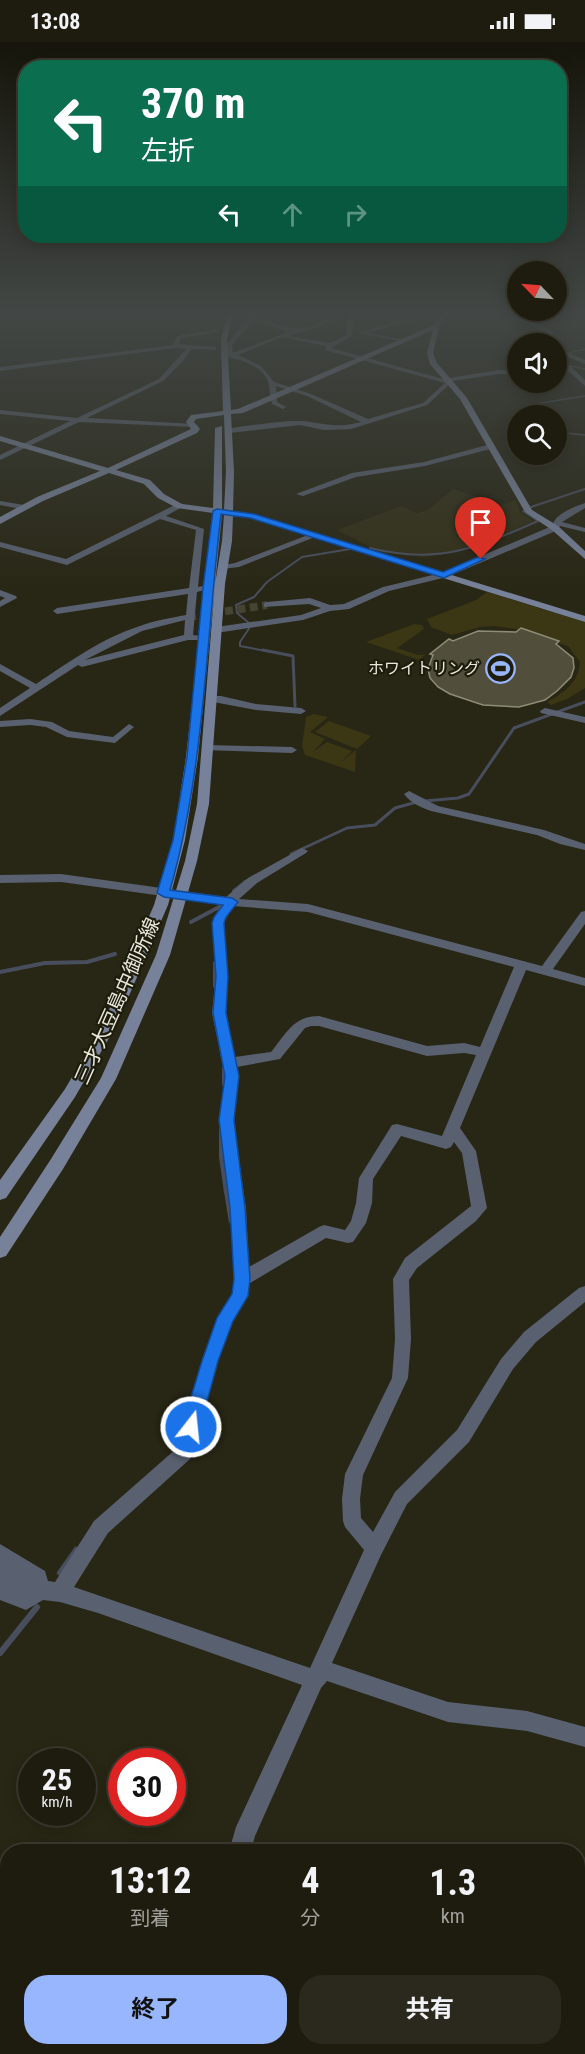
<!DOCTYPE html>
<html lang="ja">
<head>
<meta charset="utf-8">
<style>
	:root { --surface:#1e1c0f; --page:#2b291d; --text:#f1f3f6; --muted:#a1a19e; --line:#3c3a2f; --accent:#98b6fd }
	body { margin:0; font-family:"Roboto Condensed","Noto Sans JP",sans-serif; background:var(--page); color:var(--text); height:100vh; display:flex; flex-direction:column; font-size:22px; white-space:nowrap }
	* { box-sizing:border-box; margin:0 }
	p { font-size:20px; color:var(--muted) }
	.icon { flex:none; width:33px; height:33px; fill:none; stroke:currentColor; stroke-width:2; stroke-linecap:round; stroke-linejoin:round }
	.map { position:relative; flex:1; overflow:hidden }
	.panel { position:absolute; left:0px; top:1802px; width:585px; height:212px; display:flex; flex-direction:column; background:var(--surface); border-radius:24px 24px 0 0; box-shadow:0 3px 15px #0003,0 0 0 2px var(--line) }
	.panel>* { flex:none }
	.top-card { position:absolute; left:18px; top:18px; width:549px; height:183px; border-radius:24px; box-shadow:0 3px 15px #0003,0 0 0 2px var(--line); background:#0b6e4f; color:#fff; overflow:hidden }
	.needle { width:39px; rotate:295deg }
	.controls { position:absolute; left:507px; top:219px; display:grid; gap:12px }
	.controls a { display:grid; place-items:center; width:60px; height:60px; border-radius:50%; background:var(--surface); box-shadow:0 3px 15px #0003,0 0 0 2px var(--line); font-size:30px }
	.speed { position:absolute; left:18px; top:1706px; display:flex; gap:12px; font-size:30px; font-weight:700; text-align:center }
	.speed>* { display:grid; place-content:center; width:78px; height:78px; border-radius:50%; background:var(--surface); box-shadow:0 3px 15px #0003,0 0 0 2px var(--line); line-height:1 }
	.speed small { font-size:15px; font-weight:400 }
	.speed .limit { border:9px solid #d22; background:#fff; color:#111 }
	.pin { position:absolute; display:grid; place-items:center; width:51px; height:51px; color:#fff; margin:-62px -26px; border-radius:50% 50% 50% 0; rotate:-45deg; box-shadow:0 0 6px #0007 }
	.pin .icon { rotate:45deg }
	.me { position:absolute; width:66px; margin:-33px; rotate:16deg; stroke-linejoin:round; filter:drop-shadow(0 0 4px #0008) }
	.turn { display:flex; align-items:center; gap:21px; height:126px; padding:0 24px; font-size:27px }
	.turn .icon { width:78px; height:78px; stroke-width:2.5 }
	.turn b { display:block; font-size:42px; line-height:51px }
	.lanes { display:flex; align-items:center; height:57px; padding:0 24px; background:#0003; justify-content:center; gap:30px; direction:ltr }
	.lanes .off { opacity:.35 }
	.eta { display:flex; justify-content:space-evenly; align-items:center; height:102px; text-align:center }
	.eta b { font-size:36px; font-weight:700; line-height:42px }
	.cta { display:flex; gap:12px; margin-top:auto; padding:12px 24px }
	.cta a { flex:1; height:69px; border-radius:24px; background:var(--accent); color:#111; font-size:24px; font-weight:700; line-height:69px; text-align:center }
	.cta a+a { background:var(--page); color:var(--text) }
	.status { display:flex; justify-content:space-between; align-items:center; height:42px; padding:0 30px; background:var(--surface); direction:ltr }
	.status svg { height:16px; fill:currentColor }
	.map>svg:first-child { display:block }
</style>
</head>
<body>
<div class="status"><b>13:08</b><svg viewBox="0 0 49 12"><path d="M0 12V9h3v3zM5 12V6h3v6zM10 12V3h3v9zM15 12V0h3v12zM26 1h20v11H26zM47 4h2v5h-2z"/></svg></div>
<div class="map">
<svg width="585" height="2012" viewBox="0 0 585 2012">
	<rect width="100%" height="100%" fill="#282614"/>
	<path fill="#333018" d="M453,447L500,463L516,458L520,470L534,479L482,501L440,513L424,515L402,513L370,505L337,488L401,464L417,471L428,468Z"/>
	<g fill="#3b3714">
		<path d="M487,550L585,580V646L567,657L551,663L547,660C564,651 579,640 580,620L568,604L516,587L494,584L480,585L452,593L431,585L427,577L476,558Z"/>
		<path d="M414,582L422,583L424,587L397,606L418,613L426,612L419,618L366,600Z"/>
		<path d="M314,672L328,675L310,690L325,697L313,710L327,700L352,709L340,721L356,708L355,730L305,713L302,704L306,675Z"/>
		<path d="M329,679L371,694L357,707L315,690Z"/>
	</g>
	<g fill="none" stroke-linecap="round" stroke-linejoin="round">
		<g stroke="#494e5e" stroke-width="1.5">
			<path d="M569,311L585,307"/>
			<path d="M566,313L558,318L561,322L585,327"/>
			<path d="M528,374L529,369L541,361L585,354"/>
			<path d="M556,390L585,393"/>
		</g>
		<g stroke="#494e5e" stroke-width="2">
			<path d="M531,465L585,447"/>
			<path d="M370,506C439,523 476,506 538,479L523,469"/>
			<path d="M249,581L237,571L236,563L254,555L267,540L302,515L350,507"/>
			<path d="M250,585L240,600V604L271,610"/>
		</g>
		<g stroke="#494e5e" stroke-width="3">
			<path d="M263,608L293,614L295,664"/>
			<path d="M425,759L458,756L469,752L514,686L585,660"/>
			<path d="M291,812L347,786L375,783L395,766L417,760"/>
			<path d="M235,848L246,839"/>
		</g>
		<g stroke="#494e5e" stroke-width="4">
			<path d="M234,849L237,847"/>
			<path d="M191,880L221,864"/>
			<path d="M215,921V944"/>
			<path d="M0,930L45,921L87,920L115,912"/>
			<path d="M224,1026V1042"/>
			<path d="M221,1088V1115L226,1150"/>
		</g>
		<g stroke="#494e5e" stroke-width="4.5">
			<path d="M226,1148L231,1179"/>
			<path d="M59,1531L76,1507"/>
		</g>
		<path stroke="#494e5e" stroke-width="6" d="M0,1611L37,1565"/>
	</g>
	<path fill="#514f3c" stroke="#8e8c77" stroke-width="1.5" d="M521,586L559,599L556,602L573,616L574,626L571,635L557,649L545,658L519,665L483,663L450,652L438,645L430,636L428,627L433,613L430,612L449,597L453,599L478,589L516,590Z"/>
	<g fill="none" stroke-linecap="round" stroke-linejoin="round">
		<path stroke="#454332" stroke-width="8" stroke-dasharray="8 4.5" stroke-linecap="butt" d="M188,575L267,563"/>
		<g fill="#59606f" fill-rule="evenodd">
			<path d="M251,272H257L256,275C277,282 294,291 315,283C324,279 330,272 341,272L319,285L288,294L330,301L346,293L348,272H354L352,294L331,306L443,337L499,328H518V332H499L453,339L427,363L351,387L324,388L300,383L229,391H226V387C246,384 283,378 301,379C325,381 336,387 361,380L307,354L276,344L277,360L286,365L283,367L272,362C270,356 270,350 269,343C265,323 239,317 222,314V312L227,311L226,303ZM254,278L288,290L233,311L232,303ZM282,295L326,304L325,308L445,341L423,361L368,377L311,352L274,340L261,324L238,313Z"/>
			<path d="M423,272H431L368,291L404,298V300L357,291Z"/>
			<path d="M485,272C506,270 525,283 544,273L542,272H551V274L537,281L553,290L554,295L545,298L547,302H541L540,296L548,294V292L527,281Z"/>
			<path d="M217,287L219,290L181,296L179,302L215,305L217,308L192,307L183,319L163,339L87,376L194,382L198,384L196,385L79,380L0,418V413L70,379L0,372V368L77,376L159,337L186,307L175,306L0,329V325L173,303L177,294Z"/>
			<path d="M556,305L585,318V322L556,310Z"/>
			<path d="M556,321L570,324L585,338V344L566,327L556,325Z"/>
			<path d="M491,402L495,404L494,406L425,424L356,435L303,454L296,452L352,431L424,420Z"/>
			<path d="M0,459L24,463L25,465L21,467L0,463Z"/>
			<path d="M585,461V466L562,480L585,486V490L560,484L558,488L447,535L389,549L349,567L330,569L303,578L216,591L211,588L216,585L301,573L321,566L309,562L264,565V561L267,560L310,556L330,563L344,562L383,545L441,531L552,484C555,472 573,465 585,461Z"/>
			<path d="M177,462L184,464L166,474L204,487L198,545L208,543L212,546L197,550L193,593L201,594V598H188L82,625L78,623L0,674V666L30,646L0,629V622L36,642C69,620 102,596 140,584C155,578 171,576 186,573L188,552L57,572L53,569L57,566L189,546L196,488L160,477L67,523L0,505V500L66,517ZM185,578L184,593L85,618L142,589Z"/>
			<path d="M313,491L320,493L239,525L222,527L218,524L235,521Z"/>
			<path d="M0,548L16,554L17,556L0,565V559L5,556L0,554Z"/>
			<path d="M211,654H221L256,662L301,666L306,669L301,672L256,668L208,659L206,657Z"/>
			<path d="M545,666L585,675V681L541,671L540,669Z"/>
			<path d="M30,677L52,680L69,689L113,695L129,682L134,685L115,701L67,695L46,685L30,683L0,685V679Z"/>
			<path d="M208,703L292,705L297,708L292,711L204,708L203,706Z"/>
			<path d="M409,749L438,764L544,788L585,802V808L560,802L537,793L431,769C420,765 411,761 404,752Z"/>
			<path d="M302,806L308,809L306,811L257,841L239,857L308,862L542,924L581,870L585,869V882L553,927L585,936V944L526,928L460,1086L476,1109L487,1166L476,1179L417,1226L409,1238L411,1297L408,1336L363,1433L360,1457L361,1476L373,1490L395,1450L457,1388L501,1317L524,1290L579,1246L585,1244V1260L536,1300L513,1327L469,1400L407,1462L381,1513L332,1621L448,1660L527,1669L585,1685V1705L527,1689L448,1680L327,1639L321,1646L255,1794L251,1809H229L236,1785L302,1643L98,1571L60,1560L43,1558L26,1568L0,1558V1502L45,1529L48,1539L55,1540L94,1479L177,1406L202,1319L217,1276L232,1252L234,1237L230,1166L219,1078L225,1034L212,971L216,934L212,881L221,862L61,840L0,841V833L61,832L226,855L248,836ZM233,864L308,870L514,925L480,1005L464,1001L427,1004L319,974C293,974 286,992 271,1010L235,1015L226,971L228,934L224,881ZM311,984H319L427,1014L464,1011L476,1013L442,1094L397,1082L392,1083L359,1136L356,1161L351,1179L345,1188L324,1183L319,1185L249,1225L246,1166L233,1078L239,1034L237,1025L280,1017L305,986ZM401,1094L446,1107L451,1105L454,1100L462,1111L471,1164L405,1216L393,1237L395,1297L392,1336L345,1432L342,1457L343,1479L345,1485L364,1508L310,1626L74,1545L108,1491L190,1417L218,1319L232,1279L248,1254L250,1241L326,1196L348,1201L353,1200L366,1181L372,1161L373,1137Z"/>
			<path d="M179,2006H203L201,2012H177Z"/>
		</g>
		<path fill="#778199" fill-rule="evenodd" d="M227,272H233L227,298L231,368L238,367L434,283L435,279L445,272H452L440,281L433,311L437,321L467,356L532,468L558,484L585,509V517L552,488L525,470L460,357L430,322L427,311L433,288L243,371L231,372L234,430L233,469L254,472L585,574V580L250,476L233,474L232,499L225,542L209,762L197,819L170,913L116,1037L63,1127L6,1214L0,1216V1195L51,1117L101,1036L156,913L185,819L197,762L215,542L222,499L224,473L222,472L198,715L185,798L168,863L116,984L75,1055L6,1156L0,1158V1138L65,1047L102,984L154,863L173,798L186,715L213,471L177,466L158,456L144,442L109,431L43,459L0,482V475L37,455L100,429L0,399V394L108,426L191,387L186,380L191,373L223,369L221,298ZM224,373L226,430L224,468L222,467V384L215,386L213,466L182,462L164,452L150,438L116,428L197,391L200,387L194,380L196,377Z"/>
	</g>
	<linearGradient id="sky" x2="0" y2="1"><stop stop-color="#16150b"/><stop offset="0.49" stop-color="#424745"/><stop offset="1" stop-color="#424745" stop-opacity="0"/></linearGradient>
	<rect width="585" height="553" fill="url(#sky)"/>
	<path fill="#1a73e8" stroke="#114b97" stroke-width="1.5" d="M217,467L254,472L443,530L478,515L485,517L444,536L250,476L221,472C206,597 205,726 170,848L232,856L238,860L226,875L224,881L228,934L226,971L239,1034L234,1078L245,1166L250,1237L248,1254L233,1279L218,1319L200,1385L197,1390L191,1393L185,1390L182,1385L202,1319L217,1276L232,1252L234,1237L230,1166L219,1078L225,1034L213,971L216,934L212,881L214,875L223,863L164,855L157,851L173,798L187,715L203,546L213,469Z"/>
	<defs>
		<symbol id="stadium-ring" viewBox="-11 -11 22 22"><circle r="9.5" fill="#1e1c0b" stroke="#98b6fd" stroke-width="1.5"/><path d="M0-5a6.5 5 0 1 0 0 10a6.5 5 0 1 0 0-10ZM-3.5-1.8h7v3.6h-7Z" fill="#98b6fd"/></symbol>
	</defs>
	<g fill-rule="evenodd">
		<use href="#stadium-ring" x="484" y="610" width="33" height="33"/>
	</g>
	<g text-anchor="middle" stroke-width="4.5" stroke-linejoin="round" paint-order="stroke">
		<g font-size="16" fill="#e9e8dd" stroke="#1e1c0b" text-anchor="end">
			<text x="480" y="632">ホワイトリング</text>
		</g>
		<g font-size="20" fill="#e9e8dd" stroke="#1e1c0b">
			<text transform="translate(117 959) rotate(-66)" y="7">三才大豆島中御所線</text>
		</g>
	</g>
</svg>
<div class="controls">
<a><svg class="needle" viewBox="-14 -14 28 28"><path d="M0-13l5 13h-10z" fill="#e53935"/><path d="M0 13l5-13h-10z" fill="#a1a19e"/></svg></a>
<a><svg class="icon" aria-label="sound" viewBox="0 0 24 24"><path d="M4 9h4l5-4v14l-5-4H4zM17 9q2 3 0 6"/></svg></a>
<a><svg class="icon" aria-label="search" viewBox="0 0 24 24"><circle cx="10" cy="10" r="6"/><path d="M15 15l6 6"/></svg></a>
</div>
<div class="speed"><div>25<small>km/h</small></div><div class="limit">30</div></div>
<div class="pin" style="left:481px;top:517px;background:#d93025"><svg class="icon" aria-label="arrive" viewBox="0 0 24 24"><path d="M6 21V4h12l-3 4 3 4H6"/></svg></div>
<svg class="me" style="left:191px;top:1385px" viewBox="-20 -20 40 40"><circle r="17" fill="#1a73e8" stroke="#fff" stroke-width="3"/><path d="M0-11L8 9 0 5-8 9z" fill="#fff"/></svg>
<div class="top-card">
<div class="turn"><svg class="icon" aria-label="left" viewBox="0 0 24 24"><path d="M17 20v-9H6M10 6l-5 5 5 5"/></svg><div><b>370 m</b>左折</div></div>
<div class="lanes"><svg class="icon" aria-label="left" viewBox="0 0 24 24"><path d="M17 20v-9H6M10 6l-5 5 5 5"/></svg><svg class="icon off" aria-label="ahead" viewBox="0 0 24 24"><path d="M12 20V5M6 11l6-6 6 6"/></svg><svg class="icon off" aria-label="right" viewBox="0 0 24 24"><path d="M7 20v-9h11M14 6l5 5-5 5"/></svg></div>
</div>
<section class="panel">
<div class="eta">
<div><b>13:12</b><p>到着</p></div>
<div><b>4</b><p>分</p></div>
<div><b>1.3</b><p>km</p></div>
</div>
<div class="cta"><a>終了</a><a>共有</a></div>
</section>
</div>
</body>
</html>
